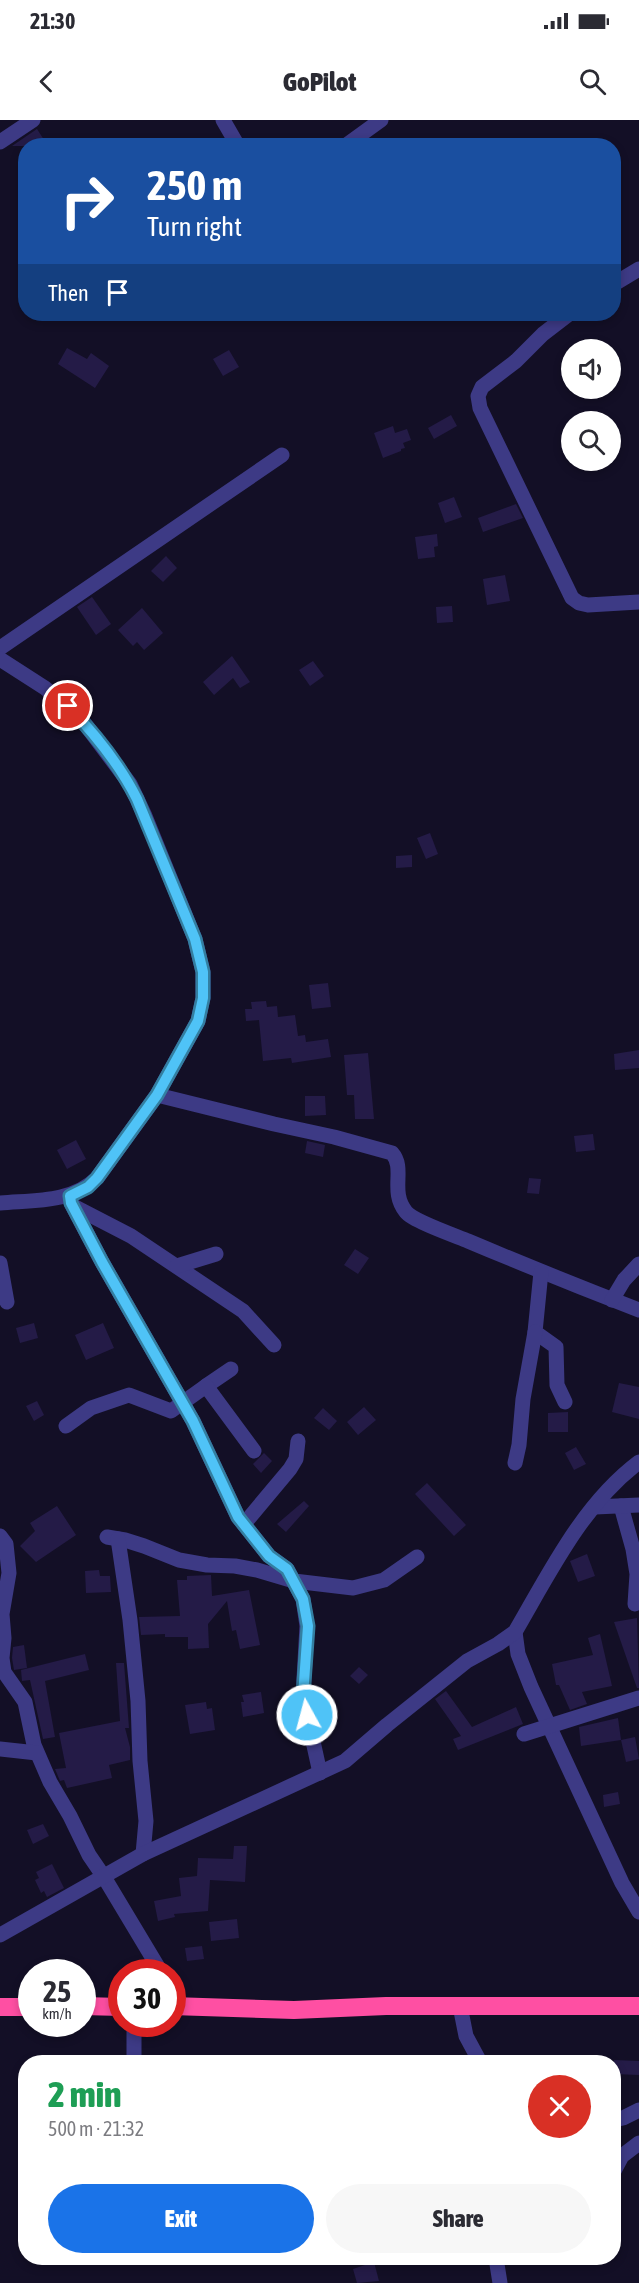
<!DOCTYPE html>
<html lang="en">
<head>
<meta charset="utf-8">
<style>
	:root { --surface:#fff; --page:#f7f7f7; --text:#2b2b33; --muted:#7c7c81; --accent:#1a73e8 }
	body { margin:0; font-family:"Asap Condensed",sans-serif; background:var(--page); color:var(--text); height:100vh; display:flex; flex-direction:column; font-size:22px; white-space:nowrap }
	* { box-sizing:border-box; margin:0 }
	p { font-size:20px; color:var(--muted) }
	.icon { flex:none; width:33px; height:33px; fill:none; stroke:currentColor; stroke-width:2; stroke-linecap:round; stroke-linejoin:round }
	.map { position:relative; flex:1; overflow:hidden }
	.drawer { position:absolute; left:18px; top:1935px; width:603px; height:210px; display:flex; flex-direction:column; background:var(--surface); border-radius:24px; box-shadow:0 3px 9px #0003 }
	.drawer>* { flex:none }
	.hud { position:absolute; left:18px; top:18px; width:603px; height:183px; border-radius:24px; box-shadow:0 3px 9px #0003; background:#1a4fa0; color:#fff; overflow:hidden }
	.tools { position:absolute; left:561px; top:219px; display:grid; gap:12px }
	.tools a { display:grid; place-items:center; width:60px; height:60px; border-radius:50%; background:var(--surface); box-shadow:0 3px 9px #0003; font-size:30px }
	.speed { position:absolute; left:18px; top:1839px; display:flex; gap:12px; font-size:30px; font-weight:700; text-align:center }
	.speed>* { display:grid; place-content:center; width:78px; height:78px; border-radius:50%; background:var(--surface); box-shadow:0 3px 9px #0003; line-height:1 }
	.speed small { font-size:15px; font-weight:400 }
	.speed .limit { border:9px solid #d22; background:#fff; color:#111 }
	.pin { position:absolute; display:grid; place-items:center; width:51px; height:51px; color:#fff; margin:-26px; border:3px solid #fff; border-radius:50%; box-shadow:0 2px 6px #0007 }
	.me { position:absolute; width:66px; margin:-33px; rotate:353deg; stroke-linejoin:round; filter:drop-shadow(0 0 4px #0008) }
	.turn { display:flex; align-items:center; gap:21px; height:126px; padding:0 30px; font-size:27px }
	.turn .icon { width:78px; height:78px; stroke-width:2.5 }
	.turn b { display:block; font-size:42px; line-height:51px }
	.then { display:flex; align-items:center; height:57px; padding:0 30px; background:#0003; gap:12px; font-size:22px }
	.round { display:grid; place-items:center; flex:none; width:63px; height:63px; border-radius:32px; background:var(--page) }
	.summary { display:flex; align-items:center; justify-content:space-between; height:102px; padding:0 30px }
	h1 { font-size:36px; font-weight:800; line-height:45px; color:#1e9e55 }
	.cta { display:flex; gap:12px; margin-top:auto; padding:12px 30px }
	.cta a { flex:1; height:69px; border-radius:36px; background:var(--accent); color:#fff; font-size:24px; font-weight:800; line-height:69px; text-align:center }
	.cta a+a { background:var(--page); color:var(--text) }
	.status { display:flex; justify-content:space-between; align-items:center; height:42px; padding:0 30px; background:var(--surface); direction:ltr }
	.status svg { height:16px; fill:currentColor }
	header { display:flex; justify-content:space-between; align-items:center; height:78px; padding:0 30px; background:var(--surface); font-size:27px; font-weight:800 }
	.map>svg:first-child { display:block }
</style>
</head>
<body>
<div class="status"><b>21:30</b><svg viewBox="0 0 49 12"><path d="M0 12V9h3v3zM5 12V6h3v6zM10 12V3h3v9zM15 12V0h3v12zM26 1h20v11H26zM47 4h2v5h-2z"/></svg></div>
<header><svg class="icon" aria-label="back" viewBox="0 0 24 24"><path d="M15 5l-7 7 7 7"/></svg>GoPilot<svg class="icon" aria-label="search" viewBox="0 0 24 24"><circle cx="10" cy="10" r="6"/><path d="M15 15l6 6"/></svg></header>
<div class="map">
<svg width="639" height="2163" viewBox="0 0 639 2163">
	<rect width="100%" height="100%" fill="#130f26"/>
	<g fill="#241b47">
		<path d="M37,9L48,26H12Z"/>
		<path d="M67,228L87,239L91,233L109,246L95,268L58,244Z"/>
		<path d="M229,230L239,247L223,256L213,239Z"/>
		<path d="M451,295L457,306L434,319L428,308Z"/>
		<path d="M393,306L395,313L407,309L411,320L403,323L405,328L401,329V331L383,338L374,313Z"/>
		<path d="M454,377L462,397L445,403L438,383Z"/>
		<path d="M516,384L523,398L483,412L478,398Z"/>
		<path d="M437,414L438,426L434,427L435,437L418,439L415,417Z"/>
		<path d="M166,436L177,448L163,462L151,451Z"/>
		<path d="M505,455L510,481L487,485L483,459Z"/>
		<path d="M92,477L111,504L96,515L77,487Z"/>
		<path d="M452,486L453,502L437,503L436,487Z"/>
		<path d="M142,488L163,513L144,530L137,522L133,526L118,510Z"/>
		<path d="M232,536L250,562L240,568L233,558L214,575L203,562Z"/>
		<path d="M313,541L324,556L310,566L299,550Z"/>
		<path d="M430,713L438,734L426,739L417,718Z"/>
		<path d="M412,735V747L396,748V736Z"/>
		<path d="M328,863L331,887L312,889L309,865Z"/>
		<path d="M266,881L267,887L277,886L278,897L295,895L298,916L305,915L306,922L328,919L331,937L292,943L291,938L263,941L259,900L246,901L245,889H252L251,882Z"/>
		<path d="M639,930V948L615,950L614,934Z"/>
		<path d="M368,933L374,999H355L354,975H347L344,935Z"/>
		<path d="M305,976H325L326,995L305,996Z"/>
		<path d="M593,1014L595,1030L576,1032L574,1016Z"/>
		<path d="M76,1020L86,1039L67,1049L57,1030Z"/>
		<path d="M307,1021L325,1025L323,1037L305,1033Z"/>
		<path d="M529,1058L541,1059L539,1074L527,1073Z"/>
		<path d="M355,1129L369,1138L358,1154L344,1145Z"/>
		<path d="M34,1203L38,1218L20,1223L16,1208Z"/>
		<path d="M103,1203L114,1228L86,1240L75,1215Z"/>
		<path d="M619,1263L639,1267V1299L612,1292Z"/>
		<path d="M37,1281L44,1295L34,1301L26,1286Z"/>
		<path d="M364,1287L376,1300L358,1315L347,1302Z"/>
		<path d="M323,1288L337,1301L329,1310L314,1298Z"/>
		<path d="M568,1292V1312H548V1293Z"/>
		<path d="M576,1327L586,1344L574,1350L565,1333Z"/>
		<path d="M264,1333L272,1341L261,1353L253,1344Z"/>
		<path d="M427,1363L466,1405L454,1416L415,1374Z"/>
		<path d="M304,1381L309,1386L286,1412L277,1404Z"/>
		<path d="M57,1386L76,1415L36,1442L20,1426L35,1411L30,1403Z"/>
		<path d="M587,1434L595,1456L578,1462L570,1441Z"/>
		<path d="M99,1450L100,1456H110L111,1472L86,1473L85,1451Z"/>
		<path d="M211,1455L212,1476L249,1470L260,1525L240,1529L236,1510L232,1511L227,1481L208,1504L209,1528L188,1529V1517H165V1514L141,1515L139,1497L180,1496L177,1460H187V1456Z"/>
		<path d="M637,1498L639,1568H637L614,1502Z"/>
		<path d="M600,1514L612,1566L582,1572L587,1584L570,1590L559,1565H556L552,1544L593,1535L588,1518Z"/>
		<path d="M24,1525L27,1548L14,1550L12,1538L13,1527Z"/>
		<path d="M85,1534L89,1550L45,1561L55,1617L43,1619L30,1560L22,1561L21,1550Z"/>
		<path d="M116,1543H124L129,1608H125L130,1627V1640L109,1645L112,1658L67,1668L64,1660L60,1661L55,1649L66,1648L59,1613L120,1601Z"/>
		<path d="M359,1547L368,1555L359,1564L350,1556Z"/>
		<path d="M446,1571L472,1607L516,1587L523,1604L458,1630L453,1619L461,1616L435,1579Z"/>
		<path d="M261,1572L264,1593L243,1597L241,1582H244L242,1575Z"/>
		<path d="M206,1582L207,1589L212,1588L215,1610L190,1614L185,1585Z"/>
		<path d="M618,1598L621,1620L581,1626L579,1607Z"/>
		<path d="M635,1617L639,1639L626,1642L621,1620Z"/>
		<path d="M618,1672L620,1684L604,1687L603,1675Z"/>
		<path d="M43,1704L49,1716L33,1724L27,1710Z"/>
		<path d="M234,1726H247L245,1762L210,1760L208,1791L174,1794L175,1797L158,1801L154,1781L181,1776L179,1758L197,1756L198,1738L233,1739Z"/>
		<path d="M52,1744L64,1768L47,1777L44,1771L41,1773L35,1760L39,1758L36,1752Z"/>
		<path d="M237,1799L239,1818L211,1821L209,1802Z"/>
		<path d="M202,1826L204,1839L187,1841L185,1828Z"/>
		<path d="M614,1940L639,1941V1955L614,1954Z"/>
		<path d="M374,2142L379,2161L357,2163L353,2149Z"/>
	</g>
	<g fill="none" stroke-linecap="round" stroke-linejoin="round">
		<g stroke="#3d3a85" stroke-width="15">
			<path d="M223,0L238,26"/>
			<path d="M0,22L33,0"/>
			<path d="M345,26L381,0"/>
			<path d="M614,164L639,149"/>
			<path d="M569,194L543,214L516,241L482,267L478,276L480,288L572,478L579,483L588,485L639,482"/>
			<path d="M0,528L282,335"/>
			<path d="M0,539L45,568L67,586L85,604L130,664L145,696L195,819L203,852V878L198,901L157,975L97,1058C72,1083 33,1080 0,1083"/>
			<path d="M157,975L274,1004L334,1017L392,1033C406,1049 389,1071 406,1092C413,1101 456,1116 468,1121C525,1145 582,1168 639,1190"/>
			<path d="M70,1076L71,1083L102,1142L193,1301L238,1397L269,1436L287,1449L303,1479L307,1506L303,1576L320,1653"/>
			<path d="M73,1086L131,1116L243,1191L274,1225"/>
			<path d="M0,1143L7,1182"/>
			<path d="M177,1146L216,1134"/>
			<path d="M541,1152L535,1212L556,1227L557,1265L565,1282"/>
			<path d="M612,1180L624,1160L639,1144"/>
			<path d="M206,1266L231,1249"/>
			<path d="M66,1306L91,1288L129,1275L171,1291L206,1266L254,1331"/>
			<path d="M515,1343L519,1325L523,1279L535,1212"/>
			<path d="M621,1386L633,1429L637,1454L635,1484"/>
			<path d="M595,1387L639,1385"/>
			<path d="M244,1404L290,1349L296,1339L298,1321"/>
			<path d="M0,1416L6,1424L9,1453L2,1494L4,1518L2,1538L4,1552L25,1582L34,1625L50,1662L70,1696L89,1735L104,1757L161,1852"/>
			<path d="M107,1417L125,1420L144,1426L179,1440L207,1445L235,1446L257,1450L294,1461L353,1468L384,1460L417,1437"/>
			<path d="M118,1419L130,1500L138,1581L140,1641L146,1701L143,1734"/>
			<path d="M515,1512L518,1534L531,1567L622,1763L639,1792"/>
			<path d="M524,1614L639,1578"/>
			<path d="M0,1629L37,1633"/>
			<path d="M0,1815L143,1734L345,1641L387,1605L467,1541L498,1524L515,1512C550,1452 583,1384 639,1342"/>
			<path d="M460,1886L466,1916L480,1942"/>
			<path d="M134,1942V1904"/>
			<path d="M614,2000L623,1998L639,1990"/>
			<path d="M614,2051L622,2036L639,2023"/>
			<path d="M496,2138L500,2163"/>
		</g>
		<g stroke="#ff4fa3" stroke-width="18">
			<path d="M82,1886L122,1887"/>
			<path d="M172,1886L294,1890L386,1886H639"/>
			<path d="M0,1887H32"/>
		</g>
	</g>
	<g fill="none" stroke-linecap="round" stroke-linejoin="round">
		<defs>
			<path id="route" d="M68,586C94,613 120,645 137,679L195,819L203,852V878L198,901L157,975L97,1058L88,1067L70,1076L71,1083L102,1142L193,1301L238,1397L269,1436L287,1449L303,1479L308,1506L303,1576L307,1595"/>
		</defs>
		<use href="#route" stroke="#337fa1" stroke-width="15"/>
		<use href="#route" stroke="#4fc3f7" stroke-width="10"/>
	</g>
</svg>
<div class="tools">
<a><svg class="icon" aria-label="sound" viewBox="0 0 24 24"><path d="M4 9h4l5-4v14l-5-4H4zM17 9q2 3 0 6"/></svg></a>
<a><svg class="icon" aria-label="search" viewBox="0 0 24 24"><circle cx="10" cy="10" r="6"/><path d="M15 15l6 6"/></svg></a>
</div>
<div class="speed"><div>25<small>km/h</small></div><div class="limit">30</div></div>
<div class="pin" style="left:68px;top:586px;background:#d93025"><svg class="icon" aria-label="arrive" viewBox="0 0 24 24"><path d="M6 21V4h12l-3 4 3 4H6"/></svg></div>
<svg class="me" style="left:307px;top:1595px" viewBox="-20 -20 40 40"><circle r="17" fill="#4fc3f7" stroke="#fff" stroke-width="3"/><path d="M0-11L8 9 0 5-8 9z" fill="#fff"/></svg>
<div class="hud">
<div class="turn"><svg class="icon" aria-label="right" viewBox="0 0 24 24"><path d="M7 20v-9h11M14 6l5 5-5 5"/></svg><div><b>250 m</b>Turn right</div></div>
<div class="then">Then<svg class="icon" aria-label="arrive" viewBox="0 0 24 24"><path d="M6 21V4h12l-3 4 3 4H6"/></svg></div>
</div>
<section class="drawer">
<div class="summary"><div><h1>2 min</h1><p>500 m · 21:32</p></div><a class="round" style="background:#d93025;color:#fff"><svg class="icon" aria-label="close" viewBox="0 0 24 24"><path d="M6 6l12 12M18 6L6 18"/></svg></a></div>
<div class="cta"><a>Exit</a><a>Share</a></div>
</section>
</div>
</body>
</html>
